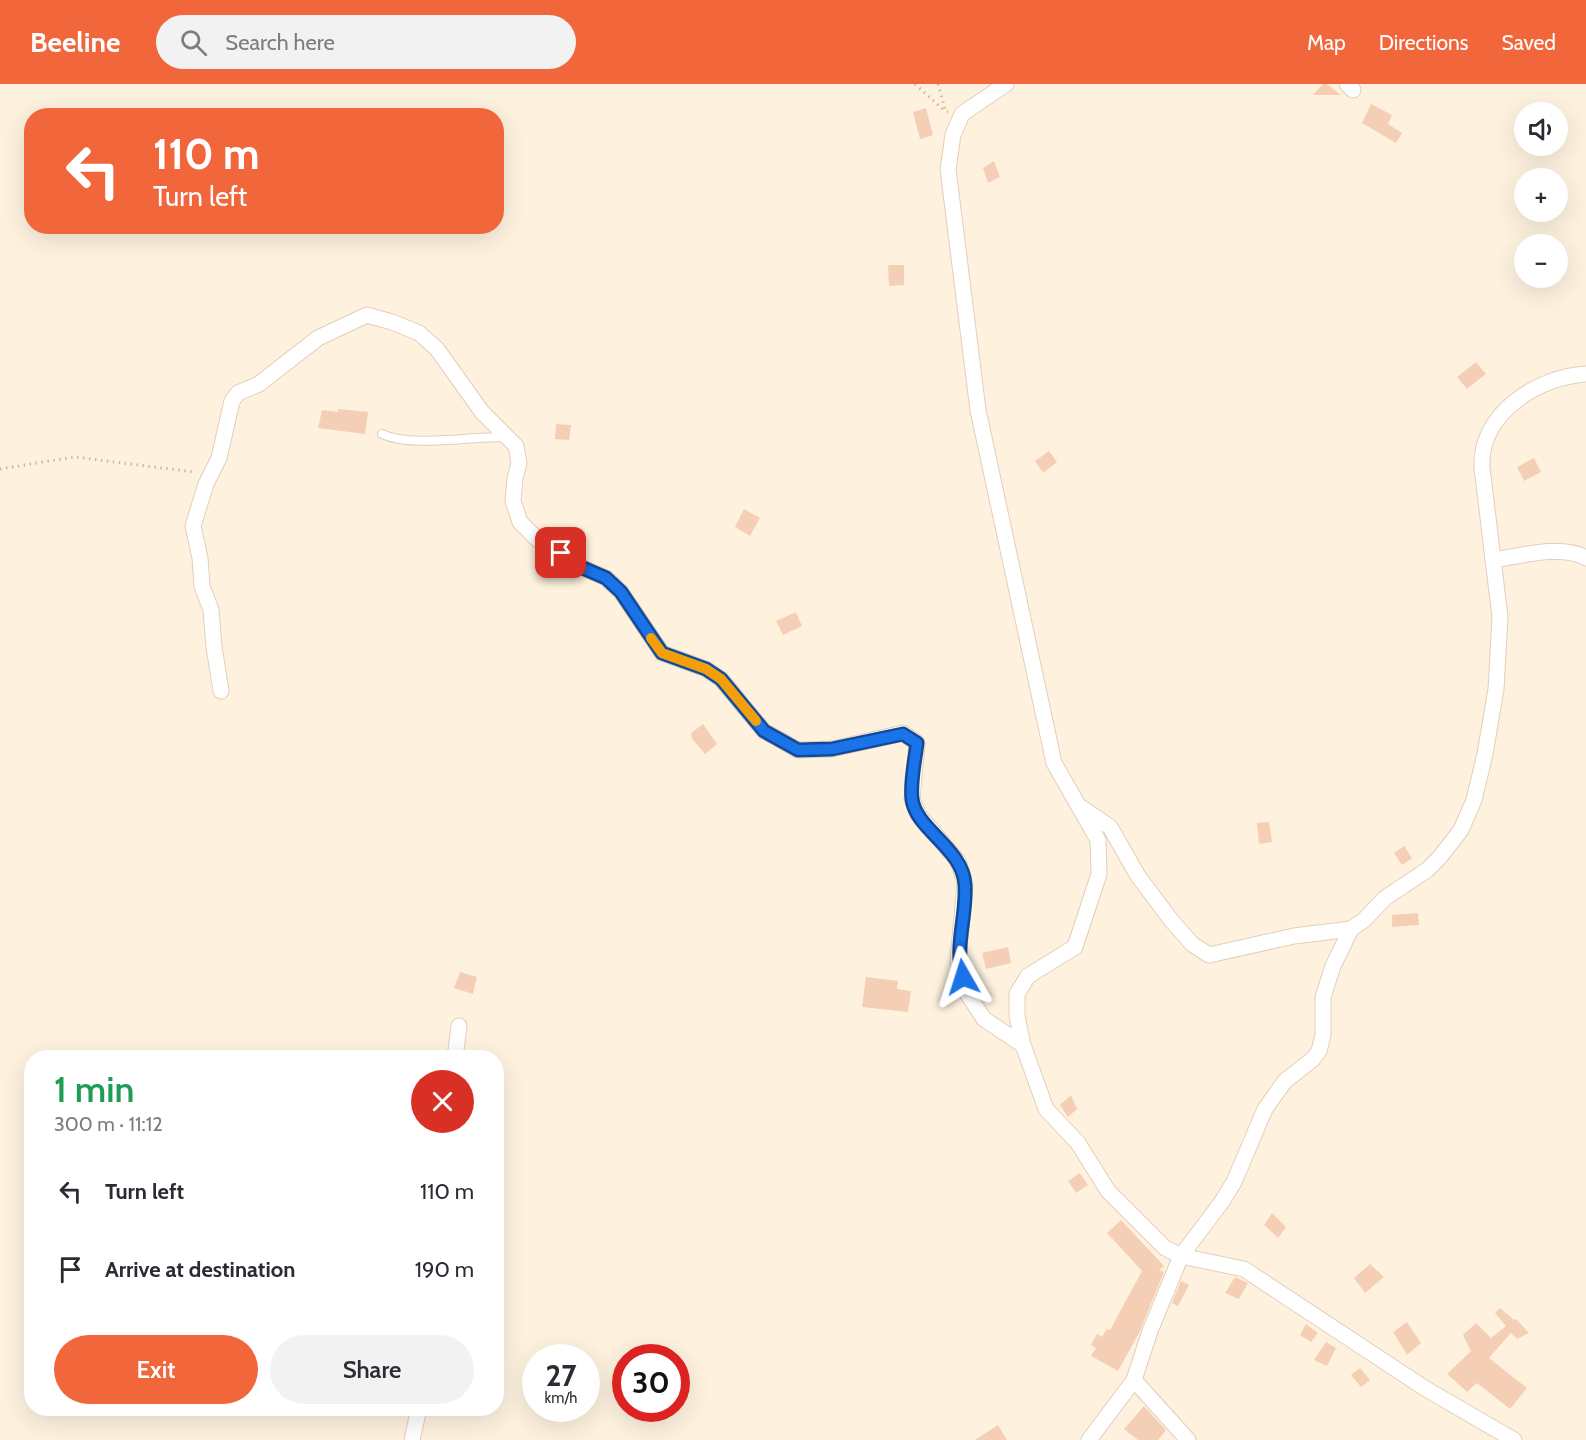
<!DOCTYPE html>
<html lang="en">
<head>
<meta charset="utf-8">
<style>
	:root { --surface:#fff; --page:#f2f2f3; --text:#2b2b33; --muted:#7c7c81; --accent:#f1663b }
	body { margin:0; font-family:Cabin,sans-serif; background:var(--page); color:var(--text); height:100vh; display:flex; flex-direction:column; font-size:22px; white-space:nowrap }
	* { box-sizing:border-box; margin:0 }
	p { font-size:20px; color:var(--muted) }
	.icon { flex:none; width:33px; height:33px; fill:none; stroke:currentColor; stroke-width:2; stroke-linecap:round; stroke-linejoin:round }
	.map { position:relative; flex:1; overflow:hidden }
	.drawer { position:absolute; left:24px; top:966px; width:480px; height:366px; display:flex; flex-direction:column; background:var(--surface); border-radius:24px; box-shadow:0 6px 24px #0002 }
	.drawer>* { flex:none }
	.guide { position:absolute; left:24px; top:24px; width:480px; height:126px; border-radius:24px; box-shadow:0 6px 24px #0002; background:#f1663b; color:#fff; overflow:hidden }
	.controls { position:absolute; left:1514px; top:18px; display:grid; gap:12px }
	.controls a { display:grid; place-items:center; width:54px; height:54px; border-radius:50%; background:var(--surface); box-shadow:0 6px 24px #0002; font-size:30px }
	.speed { position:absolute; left:522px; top:1260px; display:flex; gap:12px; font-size:30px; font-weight:700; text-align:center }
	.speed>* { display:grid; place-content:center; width:78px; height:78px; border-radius:50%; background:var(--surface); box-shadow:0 6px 24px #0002; line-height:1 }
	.speed small { font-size:15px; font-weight:400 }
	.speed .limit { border:9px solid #d22; background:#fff; color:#111 }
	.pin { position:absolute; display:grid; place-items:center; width:51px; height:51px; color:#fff; margin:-26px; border-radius:12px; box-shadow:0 3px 9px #0006 }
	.me { position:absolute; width:66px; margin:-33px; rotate:354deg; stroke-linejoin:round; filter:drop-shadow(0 0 4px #0008) }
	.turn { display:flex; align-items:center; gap:21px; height:126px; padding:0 30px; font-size:27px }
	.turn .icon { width:78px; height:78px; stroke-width:2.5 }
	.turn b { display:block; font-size:42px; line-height:51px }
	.round { display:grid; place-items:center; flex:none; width:63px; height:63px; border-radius:32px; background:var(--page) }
	.overview { display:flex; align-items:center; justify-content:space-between; height:102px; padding:0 30px }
	h1 { font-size:36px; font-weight:600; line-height:45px; color:#1e9e55 }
	.cta { display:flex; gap:12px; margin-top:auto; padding:12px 30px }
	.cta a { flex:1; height:69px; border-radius:36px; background:var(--accent); color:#fff; font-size:24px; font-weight:600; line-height:69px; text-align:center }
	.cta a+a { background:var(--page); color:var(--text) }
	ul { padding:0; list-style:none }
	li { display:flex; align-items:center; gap:18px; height:78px; padding:0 30px }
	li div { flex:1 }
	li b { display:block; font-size:22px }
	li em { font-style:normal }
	header { display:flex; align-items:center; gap:36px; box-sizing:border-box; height:84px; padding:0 30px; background:var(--accent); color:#fff }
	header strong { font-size:28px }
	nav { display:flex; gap:33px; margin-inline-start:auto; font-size:21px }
	.search { width:420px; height:54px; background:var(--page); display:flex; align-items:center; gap:15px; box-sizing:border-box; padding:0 21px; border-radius:33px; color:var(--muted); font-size:22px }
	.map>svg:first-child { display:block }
</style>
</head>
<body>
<header>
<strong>Beeline</strong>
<div class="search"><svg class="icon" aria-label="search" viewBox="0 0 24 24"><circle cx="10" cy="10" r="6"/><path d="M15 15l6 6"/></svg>Search here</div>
<nav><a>Map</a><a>Directions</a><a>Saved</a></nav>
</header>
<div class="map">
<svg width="1586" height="1356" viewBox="0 0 1586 1356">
	<rect width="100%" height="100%" fill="#fef2df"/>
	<g fill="#f5cfb5">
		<path d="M1323,0H1327L1341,11H1313Z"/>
		<path d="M1371,20L1392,31L1388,40L1402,49L1396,59L1362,39Z"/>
		<path d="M926,24L933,51L920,55L913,28Z"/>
		<path d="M994,77L1000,93L988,99L983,84Z"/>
		<path d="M888,181H904V201L889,202Z"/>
		<path d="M1476,278L1486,290L1467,305L1457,293Z"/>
		<path d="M338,325L368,328L365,350L318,344L322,326L338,328Z"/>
		<path d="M556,340L571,341L569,356L555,355Z"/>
		<path d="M1049,367L1057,378L1043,389L1035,377Z"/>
		<path d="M1534,374L1541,388L1524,397L1517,383Z"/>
		<path d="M744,425L760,434L750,452L735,443Z"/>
		<path d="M796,528L802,542L783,551L776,537Z"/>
		<path d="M703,640L717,660L705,670L692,655L691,649Z"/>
		<path d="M1269,738L1272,758L1259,760L1257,739Z"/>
		<path d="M1404,762L1412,774L1402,781L1394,769Z"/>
		<path d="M1418,829L1419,841L1392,843V831Z"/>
		<path d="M1008,863L1011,879L986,885L982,869Z"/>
		<path d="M460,888L477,893L473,910L454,904Z"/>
		<path d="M866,893L898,897L897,905L911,907L908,928L862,923Z"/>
		<path d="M1071,1011L1077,1025L1068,1033L1060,1021Z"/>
		<path d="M1080,1089L1088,1101L1076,1109L1068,1097Z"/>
		<path d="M1272,1129L1286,1143L1278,1154L1264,1141Z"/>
		<path d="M1121,1136L1164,1182L1159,1186L1164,1188L1139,1249L1118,1287L1091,1272L1096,1264L1091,1261L1097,1250L1102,1253L1107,1245L1110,1246L1142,1187L1107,1149Z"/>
		<path d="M1370,1180L1384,1193L1365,1209L1354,1194Z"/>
		<path d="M1235,1193L1248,1199L1239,1215L1225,1209Z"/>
		<path d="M1181,1197L1189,1201L1178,1222L1172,1219Z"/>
		<path d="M1500,1224L1514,1236L1516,1235L1529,1249L1517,1255L1511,1249L1489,1274L1527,1304L1510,1325L1477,1299L1467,1308L1447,1290L1471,1267L1463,1251L1476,1239L1491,1254L1506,1242L1495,1229Z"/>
		<path d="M1407,1238L1421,1259L1407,1271L1393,1248Z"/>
		<path d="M1306,1240L1318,1249L1311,1258L1300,1251Z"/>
		<path d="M1326,1258L1336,1264L1327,1282L1314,1276Z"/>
		<path d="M1360,1284L1370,1296L1361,1303L1351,1291Z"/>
		<path d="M1144,1322L1166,1346L1158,1356H1138L1124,1345Z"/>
		<path d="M998,1341L1007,1356H975Z"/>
	</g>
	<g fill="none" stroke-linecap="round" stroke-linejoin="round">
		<defs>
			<path id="service" d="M382,350C411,364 471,352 505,353"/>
			<g id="minor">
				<path d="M1006,0L962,30L953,51L948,85L978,326L1054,679L1098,756L1099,790L1075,863L1028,892L1017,910V932L1023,961L1046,1025L1078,1059L1108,1107L1165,1164L1181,1172L1244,1185L1426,1305L1514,1356"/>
				<path d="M1347,0L1353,6"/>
				<path d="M1493,476C1520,472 1563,460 1586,474"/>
				<path d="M221,607L214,563L211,526L202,502L200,474L193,442L206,400L219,374L232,317L238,309L259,300L318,254L367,231L392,238L419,249L437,265L482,328L516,362L519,379L515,394L513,417L520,438L538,456L576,481L606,494L621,508L662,569L706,585L721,595L764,647L798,666L832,665L903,649L917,659L912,715L918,730L958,777L965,799L958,877L967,909L984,935L1023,961"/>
				<path d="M1082,724L1110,743L1138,792L1171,836L1192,860L1209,871L1294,852L1351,845"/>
				<path d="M455,974L459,942"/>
				<path d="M1134,1296L1188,1356"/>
				<path d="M412,1356L419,1324"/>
				<path d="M1089,1356L1134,1296L1150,1247L1181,1172L1221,1119L1234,1098L1265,1025L1285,997L1313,975L1319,967L1323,951V913L1333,882L1351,845L1364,836L1385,814L1427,786L1440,773L1461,746L1474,716L1485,670L1496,605L1500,533L1482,384C1479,330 1537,293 1586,290"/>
			</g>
		</defs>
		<use href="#service" stroke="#e2cebb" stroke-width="10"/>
		<use href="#minor" stroke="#e2cebb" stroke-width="17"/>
		<g stroke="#dab399" stroke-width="3" stroke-dasharray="1.5 4.5" stroke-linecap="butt">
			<path d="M915,0L945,27"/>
			<path d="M938,0L946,28H948"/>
			<path d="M0,385L74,373L195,388"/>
		</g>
		<use href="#service" stroke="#fff" stroke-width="8"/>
		<use href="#minor" stroke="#fff" stroke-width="15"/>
	</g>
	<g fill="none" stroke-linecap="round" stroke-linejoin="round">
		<defs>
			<path id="route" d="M561,469L576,481L606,494L621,508L662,569L706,585L721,595L764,647L798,666L832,665L903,650L917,659C915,676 910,698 912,715C916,746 963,764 965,801C967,832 954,862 963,893"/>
		</defs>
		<use href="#route" stroke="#114b97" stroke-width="15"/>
		<use href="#route" stroke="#1a73e8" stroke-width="10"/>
		<path stroke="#f59e0b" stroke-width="10" d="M651,554L662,569L706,585L721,595L756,637"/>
	</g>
</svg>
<div class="controls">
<a><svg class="icon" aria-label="sound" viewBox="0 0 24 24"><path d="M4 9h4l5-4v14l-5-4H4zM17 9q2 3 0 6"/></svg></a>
<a>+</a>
<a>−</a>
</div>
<div class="speed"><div>27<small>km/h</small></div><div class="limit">30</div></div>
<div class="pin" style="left:561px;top:469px;background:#d93025"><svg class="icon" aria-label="arrive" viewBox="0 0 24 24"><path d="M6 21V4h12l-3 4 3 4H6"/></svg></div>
<svg class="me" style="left:963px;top:893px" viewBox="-20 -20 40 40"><path d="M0-17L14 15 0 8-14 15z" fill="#1a73e8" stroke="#fff" stroke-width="4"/></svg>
<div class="guide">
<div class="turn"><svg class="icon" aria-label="left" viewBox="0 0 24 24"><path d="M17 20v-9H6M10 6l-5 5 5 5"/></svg><div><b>110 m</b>Turn left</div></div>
</div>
<section class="drawer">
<div class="overview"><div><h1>1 min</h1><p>300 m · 11:12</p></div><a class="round" style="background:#d93025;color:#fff"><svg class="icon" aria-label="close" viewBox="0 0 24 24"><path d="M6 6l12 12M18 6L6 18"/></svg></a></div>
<ul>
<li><svg class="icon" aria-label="left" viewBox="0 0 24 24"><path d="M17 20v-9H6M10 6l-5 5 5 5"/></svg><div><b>Turn left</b></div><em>110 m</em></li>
<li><svg class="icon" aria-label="arrive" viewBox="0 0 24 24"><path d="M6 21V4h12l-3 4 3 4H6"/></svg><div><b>Arrive at destination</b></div><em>190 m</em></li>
</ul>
<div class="cta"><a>Exit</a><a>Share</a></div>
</section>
</div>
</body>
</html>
